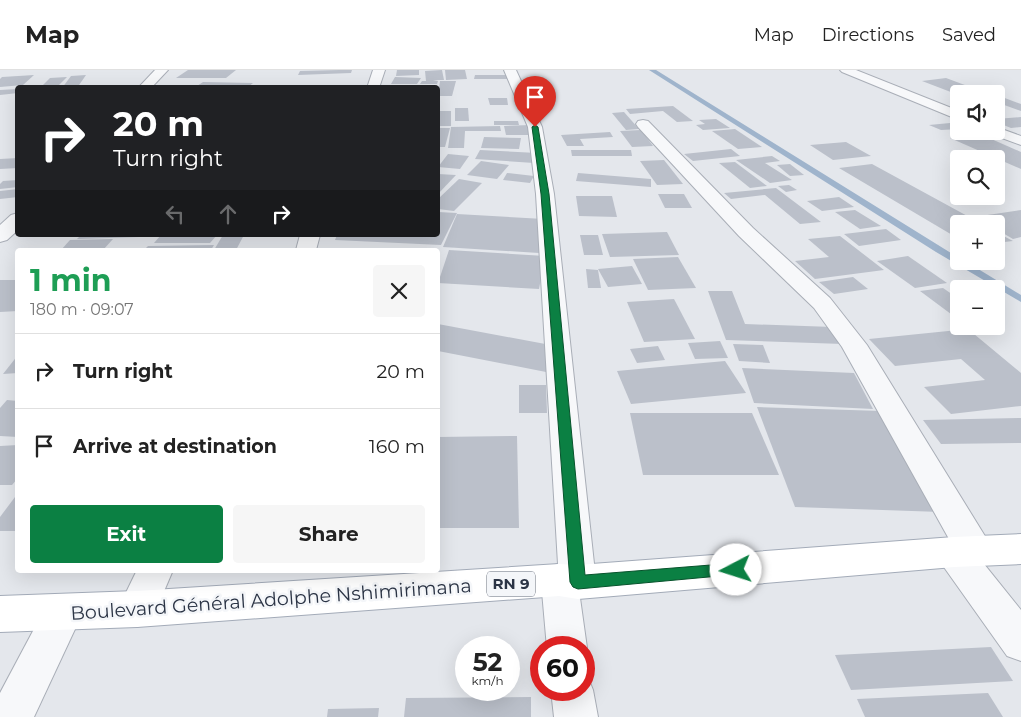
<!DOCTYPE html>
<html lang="en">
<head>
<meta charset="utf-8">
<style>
	:root { --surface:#fff; --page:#f6f6f6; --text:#222; --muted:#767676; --line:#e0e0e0; --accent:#0b8043 }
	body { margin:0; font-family:Montserrat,sans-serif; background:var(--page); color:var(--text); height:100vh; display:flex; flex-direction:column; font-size:19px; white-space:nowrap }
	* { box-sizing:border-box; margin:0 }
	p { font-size:16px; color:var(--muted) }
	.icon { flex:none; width:28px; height:28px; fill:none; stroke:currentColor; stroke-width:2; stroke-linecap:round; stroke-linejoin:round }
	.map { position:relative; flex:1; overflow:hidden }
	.sheet { position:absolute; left:15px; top:178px; width:425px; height:325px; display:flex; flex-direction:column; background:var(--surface); border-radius:5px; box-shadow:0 5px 20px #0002 }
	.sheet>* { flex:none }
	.hud { position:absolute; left:15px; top:15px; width:425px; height:152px; border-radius:5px; box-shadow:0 5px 20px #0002; background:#202124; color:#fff; overflow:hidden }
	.controls { position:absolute; left:950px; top:15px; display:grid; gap:10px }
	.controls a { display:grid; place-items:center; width:55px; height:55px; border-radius:5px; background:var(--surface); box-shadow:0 5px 20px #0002; font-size:25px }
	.speed { position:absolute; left:455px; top:566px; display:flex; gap:10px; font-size:25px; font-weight:700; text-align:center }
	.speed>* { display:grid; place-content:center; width:65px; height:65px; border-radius:50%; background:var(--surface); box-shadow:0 5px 20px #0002; line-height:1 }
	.speed small { font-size:12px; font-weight:400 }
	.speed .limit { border:8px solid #d22; background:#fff; color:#111 }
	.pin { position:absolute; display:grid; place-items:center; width:42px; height:42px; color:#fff; margin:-51px -21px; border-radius:50% 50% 50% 0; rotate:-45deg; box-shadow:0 0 5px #0007 }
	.pin .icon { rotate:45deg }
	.me { position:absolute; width:55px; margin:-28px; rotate:265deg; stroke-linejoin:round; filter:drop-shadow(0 0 4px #0008) }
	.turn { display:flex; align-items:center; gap:18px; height:105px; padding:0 15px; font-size:22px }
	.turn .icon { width:65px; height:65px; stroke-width:2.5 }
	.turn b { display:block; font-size:35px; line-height:42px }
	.lanes { display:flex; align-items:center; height:48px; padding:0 15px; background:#0003; justify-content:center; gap:25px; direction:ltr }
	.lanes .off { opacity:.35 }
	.round { display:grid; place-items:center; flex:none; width:52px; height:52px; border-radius:5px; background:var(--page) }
	.summary { display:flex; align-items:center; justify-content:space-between; height:85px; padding:0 15px }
	h1 { font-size:30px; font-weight:700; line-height:38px; color:#1e9e55 }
	.button { display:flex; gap:10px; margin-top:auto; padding:10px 15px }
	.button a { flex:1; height:58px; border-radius:5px; background:var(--accent); color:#fff; font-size:20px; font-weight:700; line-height:58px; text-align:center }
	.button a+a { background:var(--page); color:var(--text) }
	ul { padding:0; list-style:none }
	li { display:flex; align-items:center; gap:15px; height:75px; padding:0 15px; border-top:1px solid var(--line) }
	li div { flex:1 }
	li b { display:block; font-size:19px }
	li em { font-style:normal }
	header { display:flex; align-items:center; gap:30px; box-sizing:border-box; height:70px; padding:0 25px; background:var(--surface); border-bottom:1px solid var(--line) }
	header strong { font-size:24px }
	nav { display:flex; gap:28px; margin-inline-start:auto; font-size:18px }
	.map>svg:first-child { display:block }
</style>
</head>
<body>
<header>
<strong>Map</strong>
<nav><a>Map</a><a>Directions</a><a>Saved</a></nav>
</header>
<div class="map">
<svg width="1021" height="647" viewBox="0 0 1021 647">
	<rect width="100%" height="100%" fill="#e4e7ec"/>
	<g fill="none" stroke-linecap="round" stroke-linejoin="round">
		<path fill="#9fb4cc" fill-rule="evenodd" d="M649,0H656L959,188V191H965L1021,225V232L936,182Z"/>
	</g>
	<g fill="#bbc0ca">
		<path d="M188,0H236L226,8H176Z"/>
		<path d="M339,0H352L351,3L298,5L300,1Z"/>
		<path d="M397,0H419V5L396,6Z"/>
		<path d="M442,0L444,10H433L438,11L437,14H420L422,11H426L425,1Z"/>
		<path d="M445,0H465L467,9L446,10Z"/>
		<path d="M34,5L23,15L0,17V9L2,7Z"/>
		<path d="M86,5L77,18H62L71,6Z"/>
		<path d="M475,5H508V9H474Z"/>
		<path d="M67,7L56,18H40L50,8Z"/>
		<path d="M395,7L421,8L417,14H391Z"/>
		<path d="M946,8L981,21L956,24L922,11Z"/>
		<path d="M440,11H456L452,26H438Z"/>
		<path d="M203,12L253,13L247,18H194Z"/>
		<path d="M18,19V23L0,25V20Z"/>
		<path d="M1002,27L1021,34V41L996,32V28Z"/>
		<path d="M488,28H507L508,35H490Z"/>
		<path d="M673,36L693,51L677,52L663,41L630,44L626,39Z"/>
		<path d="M455,38H468L469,51H455Z"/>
		<rect x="438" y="41" width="13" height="15"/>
		<path d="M624,42L639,59L626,60L612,43Z"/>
		<path d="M1021,47V57L1011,58L996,52V49Z"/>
		<path d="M716,49L730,58L703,60L696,55L705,54L699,50Z"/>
		<path d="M494,51H518L519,55H494Z"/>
		<path d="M950,53L959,59L941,60L929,55Z"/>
		<path d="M531,55L533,65H506L504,56Z"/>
		<path d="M500,56L501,61H465L464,78H448L451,57Z"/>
		<path d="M438,58H450L445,77H438Z"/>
		<path d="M735,59L762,77L738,79L712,61Z"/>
		<path d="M641,60L653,76L632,77L620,61Z"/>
		<path d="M610,62L613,67L580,69L584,76H567L561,65Z"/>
		<path d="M980,64L1021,82V99L950,68Z"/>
		<path d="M484,67L521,68L519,79L481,78Z"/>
		<path d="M846,72L871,86L833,90L810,75Z"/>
		<path d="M731,79L740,86L693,91L684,84Z"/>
		<path d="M480,80L537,83L534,93L475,89Z"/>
		<path d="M571,80H631L632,86H572Z"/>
		<path d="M448,84L469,86L460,99L438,97Z"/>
		<path d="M772,86L780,91L765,93L792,110L770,113L736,90Z"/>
		<path d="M18,88V98L0,99V89Z"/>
		<path d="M664,90L683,114L657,115L640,91Z"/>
		<path d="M481,91L509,95L497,109L467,105Z"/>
		<path d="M735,92L767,116L750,118L719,93Z"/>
		<path d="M790,94L804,105L790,106L777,95Z"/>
		<path d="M872,94L982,154H959V169L839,98Z"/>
		<path d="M507,103L534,106L530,113L503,110Z"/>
		<path d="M578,103L651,109V117L576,111Z"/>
		<path d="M438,104L456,105L438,124Z"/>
		<path d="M459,109L482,113L454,141L438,139V129Z"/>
		<path d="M18,110V117L0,119V114L3,111Z"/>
		<path d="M789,115L797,120L786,122L778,116Z"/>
		<path d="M776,118L821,152L800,154L765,125L731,129L724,123Z"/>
		<path d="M18,119V127L0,129V121Z"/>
		<path d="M658,124H684L692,138H665Z"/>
		<path d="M576,126H612L617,147L579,146Z"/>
		<path d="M839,127L854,137L822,141L807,131Z"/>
		<path d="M855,140L881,156L860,159L835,142Z"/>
		<path d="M1021,140V167L1013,169L996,159V154H986L974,147Z"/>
		<path d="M438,142L457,143L441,175L335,170L337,165H438Z"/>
		<path d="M457,144L544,149L539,183L443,177Z"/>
		<path d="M886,159L901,170L859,176L844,164Z"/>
		<path d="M667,162L679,185L610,187L602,164Z"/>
		<path d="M996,162L1013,171L996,173Z"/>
		<path d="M81,165H140L139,167L77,169Z"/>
		<path d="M161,165H217L210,173H154Z"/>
		<path d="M223,165H244L236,180H214Z"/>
		<path d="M580,165H598L603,185H584Z"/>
		<path d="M840,166L884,200L815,209L795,191L829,187L808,169Z"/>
		<path d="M113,169L103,180H61L70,170Z"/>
		<path d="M214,175L211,180H144L148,176Z"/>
		<path d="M449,180L545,186L539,219L438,213Z"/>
		<path d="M908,186L947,213L915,218L877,191Z"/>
		<path d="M678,187L696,218L648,220L633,189Z"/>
		<path d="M632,196L642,214L608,217L598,199Z"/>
		<path d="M586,199L598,200L601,218H588Z"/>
		<path d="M853,207L868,219L834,224L819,212Z"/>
		<path d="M0,210H18V241L0,242Z"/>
		<path d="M943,218L959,229V250L920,221Z"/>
		<path d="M708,221H732L745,254L833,257L843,274L726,270Z"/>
		<path d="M674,229L695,269L644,272L627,232Z"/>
		<path d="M438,254L556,276L546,302L438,281Z"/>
		<path d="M968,259L1021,303V336L951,344L924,317L985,310L961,289L895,296L869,269Z"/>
		<path d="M720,271L728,288L695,289L688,273Z"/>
		<path d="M733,274L763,275L770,293L739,291Z"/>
		<path d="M658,276L665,290L637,293L630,279Z"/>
		<path d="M18,285V303L3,304Z"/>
		<path d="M725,291L746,323L631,334L617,301Z"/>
		<path d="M742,298L854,303L873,339L754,333Z"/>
		<path d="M519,315H546L547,343H519Z"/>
		<path d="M7,330L18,331V367L0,366V338Z"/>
		<path d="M757,337L882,341L941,442L795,437Z"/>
		<path d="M630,343H752L779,405H643Z"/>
		<path d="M1021,348V373L941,374L923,350Z"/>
		<path d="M517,366L519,458H438V367Z"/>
		<path d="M18,375V408L12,415H0V376Z"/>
		<path d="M18,423V461H0V447Z"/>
		<path d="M991,577L1013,611L851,620L835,585Z"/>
		<path d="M988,623L1003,647H865L857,629Z"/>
		<path d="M531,627V647H404L406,628Z"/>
		<path d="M379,638L378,647H327L328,639Z"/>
	</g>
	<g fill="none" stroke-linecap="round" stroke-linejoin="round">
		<defs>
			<g id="minor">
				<path d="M155,0H168L151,18H138Z"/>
				<path d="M373,0H385L379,18H367Z"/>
				<path d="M504,0H516L542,57L554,124L596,512L591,524L580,528L587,578L584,586V578H547L541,510L546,498L558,494L536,124L528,57Z"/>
				<path d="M840,0H856L959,41V50L842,2Z"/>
				<path d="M643,50L648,51L753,158L830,228L867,275L988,471L993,482L988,493L984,494L1021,540V591L1007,586L941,493L936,482L941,471L949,469L842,277L814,238L739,166L638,57L636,54L638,51Z"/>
				<path d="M996,57L1021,66V75L991,64L989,61H996Z"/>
				<path d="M18,143V160L7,170L0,172V155L11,145Z"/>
				<path d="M300,165H320L316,180H296Z"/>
				<path d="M137,500H173L151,552L137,557L123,552L118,539Z"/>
				<path d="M64,524L78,529L83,542L34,647H0V623L50,529Z"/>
				<path d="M584,604L587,605L593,620L598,647H554L551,620H584Z"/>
			</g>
			<path id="primary" d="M1021,464V494L954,497L578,529L559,526L137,557L0,562V526L137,521L559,494L578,495L954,467Z"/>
		</defs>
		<use href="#minor" stroke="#a9aeb7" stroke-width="2"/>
		<use href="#primary" stroke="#a3abb8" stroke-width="2"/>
		<use href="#minor" fill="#f7f8fa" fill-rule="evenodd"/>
		<use href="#primary" fill="#fff" fill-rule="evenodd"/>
	</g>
	<path fill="#0b8043" stroke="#07532c" d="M535,55L538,57L549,124L585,505L736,493L741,495L744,500L741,504L578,519L573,517L570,512L541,124L532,57Z"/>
	<g text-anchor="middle" stroke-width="5" stroke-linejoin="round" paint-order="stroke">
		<rect fill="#f4f6f9" stroke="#676e7b" stroke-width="1" x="487" y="501.5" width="48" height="25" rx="4"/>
		<g font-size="15" font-weight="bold" fill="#2b3445">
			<text x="511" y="519">RN 9</text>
		</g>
		<g font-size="19" fill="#2b3445" stroke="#f4f6f9">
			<text transform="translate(271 529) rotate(-4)" y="7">Boulevard Général Adolphe Nshimirimana</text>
		</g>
	</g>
</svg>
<div class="controls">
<a><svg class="icon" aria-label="sound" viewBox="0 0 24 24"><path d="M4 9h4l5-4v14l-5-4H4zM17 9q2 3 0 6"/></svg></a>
<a><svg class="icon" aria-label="search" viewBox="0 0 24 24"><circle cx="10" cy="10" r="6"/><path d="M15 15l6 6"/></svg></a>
<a>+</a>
<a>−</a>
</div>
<div class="speed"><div>52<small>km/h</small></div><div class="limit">60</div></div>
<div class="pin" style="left:535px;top:57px;background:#d93025"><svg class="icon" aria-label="arrive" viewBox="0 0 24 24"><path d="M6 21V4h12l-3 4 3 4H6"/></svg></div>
<svg class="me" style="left:736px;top:500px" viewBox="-20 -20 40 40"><circle r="19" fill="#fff"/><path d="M0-13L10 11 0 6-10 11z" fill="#0b8043"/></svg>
<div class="hud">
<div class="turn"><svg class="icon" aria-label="right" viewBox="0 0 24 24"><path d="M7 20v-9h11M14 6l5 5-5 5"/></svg><div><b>20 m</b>Turn right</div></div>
<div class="lanes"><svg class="icon off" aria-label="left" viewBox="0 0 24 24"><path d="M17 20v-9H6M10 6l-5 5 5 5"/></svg><svg class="icon off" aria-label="ahead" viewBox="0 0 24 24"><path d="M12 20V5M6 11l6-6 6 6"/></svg><svg class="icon" aria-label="right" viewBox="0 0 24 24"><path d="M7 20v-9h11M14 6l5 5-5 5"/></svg></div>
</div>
<section class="sheet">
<div class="summary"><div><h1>1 min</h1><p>180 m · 09:07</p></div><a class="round"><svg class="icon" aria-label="close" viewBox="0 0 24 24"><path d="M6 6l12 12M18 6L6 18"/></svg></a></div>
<ul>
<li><svg class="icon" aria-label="right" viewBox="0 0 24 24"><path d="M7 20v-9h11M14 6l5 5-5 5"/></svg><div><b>Turn right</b></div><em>20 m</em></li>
<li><svg class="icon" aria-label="arrive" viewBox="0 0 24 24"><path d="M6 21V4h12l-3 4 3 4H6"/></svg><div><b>Arrive at destination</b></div><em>160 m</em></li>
</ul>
<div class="button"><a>Exit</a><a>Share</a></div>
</section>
</div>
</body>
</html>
